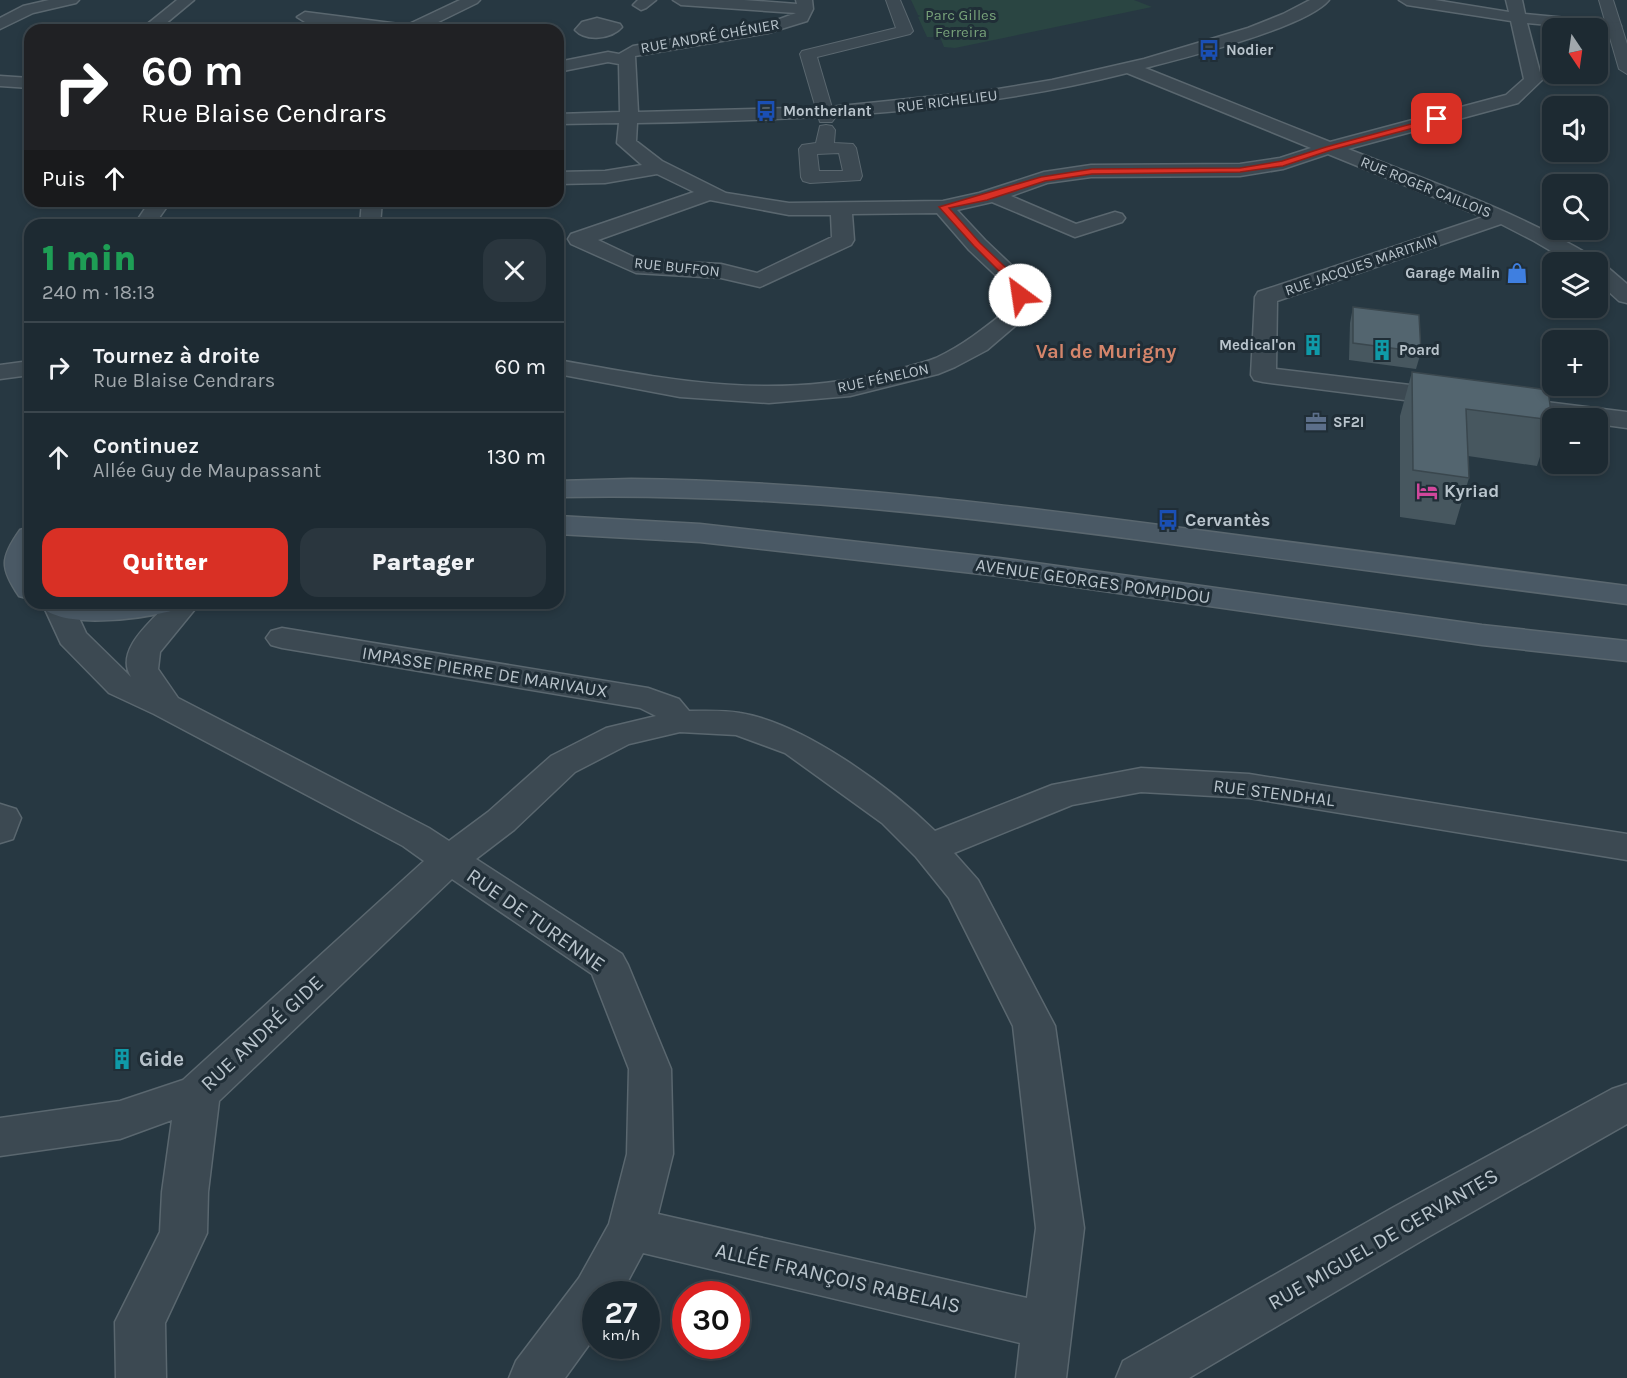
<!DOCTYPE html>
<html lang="fr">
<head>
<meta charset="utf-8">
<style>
	:root { --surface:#1d2a32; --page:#2a363e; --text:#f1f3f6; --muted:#a0a7ac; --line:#3b464d; --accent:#d93025 }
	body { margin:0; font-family:Karla,sans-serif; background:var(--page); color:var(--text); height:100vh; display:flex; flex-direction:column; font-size:22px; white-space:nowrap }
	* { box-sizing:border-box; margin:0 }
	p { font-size:20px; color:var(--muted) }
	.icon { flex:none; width:33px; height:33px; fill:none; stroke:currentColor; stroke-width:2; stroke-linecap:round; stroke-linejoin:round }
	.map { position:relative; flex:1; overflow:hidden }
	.panel { position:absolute; left:24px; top:219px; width:540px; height:390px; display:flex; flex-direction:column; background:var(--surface); border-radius:18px; box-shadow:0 3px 9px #0003,0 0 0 2px var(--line) }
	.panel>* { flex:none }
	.hud { position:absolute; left:24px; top:24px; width:540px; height:183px; border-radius:18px; box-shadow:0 3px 9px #0003,0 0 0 2px var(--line); background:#202124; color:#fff; overflow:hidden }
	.needle { width:39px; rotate:167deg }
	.buttons { position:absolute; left:1542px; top:18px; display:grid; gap:12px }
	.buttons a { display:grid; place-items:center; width:66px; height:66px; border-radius:12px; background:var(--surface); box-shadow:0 3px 9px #0003,0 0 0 2px var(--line); font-size:30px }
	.speed { position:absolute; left:582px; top:1281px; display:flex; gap:12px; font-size:30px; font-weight:700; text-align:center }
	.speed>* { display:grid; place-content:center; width:78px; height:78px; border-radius:50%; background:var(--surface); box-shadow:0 3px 9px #0003,0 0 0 2px var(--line); line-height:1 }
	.speed small { font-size:15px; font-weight:400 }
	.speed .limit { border:9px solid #d22; background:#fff; color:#111 }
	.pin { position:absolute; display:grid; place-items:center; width:51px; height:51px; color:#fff; margin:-26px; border-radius:12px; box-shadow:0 3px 9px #0006 }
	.me { position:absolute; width:66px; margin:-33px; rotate:329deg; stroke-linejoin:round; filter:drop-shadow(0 0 4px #0008) }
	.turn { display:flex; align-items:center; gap:21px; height:126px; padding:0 18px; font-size:27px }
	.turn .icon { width:78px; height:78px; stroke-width:2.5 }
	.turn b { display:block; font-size:42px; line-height:51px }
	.then { display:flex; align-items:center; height:57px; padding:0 18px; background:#0003; gap:12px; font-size:22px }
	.round { display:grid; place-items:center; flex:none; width:63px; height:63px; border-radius:18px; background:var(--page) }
	.summary { display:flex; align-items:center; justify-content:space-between; height:102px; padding:0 18px }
	h1 { font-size:36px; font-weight:800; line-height:45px; color:#1e9e55 }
	.button { display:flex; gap:12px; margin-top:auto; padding:12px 18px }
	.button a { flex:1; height:69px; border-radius:18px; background:var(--accent); color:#fff; font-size:24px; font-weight:800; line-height:69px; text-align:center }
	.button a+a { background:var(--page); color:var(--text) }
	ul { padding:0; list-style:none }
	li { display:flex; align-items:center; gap:18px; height:90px; padding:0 18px; border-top:2px solid var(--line) }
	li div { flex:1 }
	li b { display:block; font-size:22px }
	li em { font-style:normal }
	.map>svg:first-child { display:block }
</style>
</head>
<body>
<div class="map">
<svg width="1627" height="1378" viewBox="0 0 1627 1378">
	<rect width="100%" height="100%" fill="#273842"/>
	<path fill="#2a4542" d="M911,0H1134L1152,7L955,48L944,47L940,37H927L918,17L921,16L918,15Z"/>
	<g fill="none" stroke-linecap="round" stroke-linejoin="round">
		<defs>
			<g id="pedestrian">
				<path d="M886,0H900L913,31L910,34L817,57L835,118L832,122H820L800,54L802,51L896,28Z"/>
				<path d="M1599,0H1613L1627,44V74L1619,69Z"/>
				<path d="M826,125L832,126L835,130L834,143L853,144L856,148L862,176L860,180L810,183L803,181L801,177L799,149L802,145L816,143L820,126ZM839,153L843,171H819L817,154Z"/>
			</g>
			<g id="minor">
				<path d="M49,0H79L76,3L33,13L0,29V18L23,6Z"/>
				<path d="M177,0H194L158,30H140Z"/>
				<path d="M460,0H480L477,3L422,30H371L305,22L297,17L305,12L407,25Z"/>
				<path d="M638,0H656L646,8L641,10L633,5Z"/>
				<path d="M673,0H744L797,4L796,0H812L813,9L807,21L768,33L635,56L638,112L830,107L986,91L1052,80L1144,59L1248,28L1283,14L1310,0H1329C1306,28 1183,58 1145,68L1330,142L1506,95L1524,79L1511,21L1407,5L1399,0H1435L1509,12L1506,0H1522L1525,14L1619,23L1621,26L1619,29L1613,31L1527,23L1542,80L1518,103L1348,149C1431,182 1516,211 1593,257L1596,262H1570L1534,241L1501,224L1277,301L1276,369L1452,390L1461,393L1465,398L1461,403L1452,406L1263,382L1254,380L1251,375L1255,297L1258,292L1483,217L1328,154L1283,169L1240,176L1091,177L1047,183L1011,196L1076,224L1115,212L1122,214L1125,218L1122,222L1075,237L992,202L957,210L985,240L1027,280L1030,285L1035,309L987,350L955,367L938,374L850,396L769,403L680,397L558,374V360C671,380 769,400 883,373C901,368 919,365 936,358C964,345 987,326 1011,307L1008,287L969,250L937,213L852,214L854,240L851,245L760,287L721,278L636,273L571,244L568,239L571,234L694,192L657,174L605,183L558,184V172L605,171L642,165L617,143L619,123L558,124V114L620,112L619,64L608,62L558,72V62L608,52L619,54L633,46L766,24L796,13L681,5ZM1127,73L1311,148L1280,158L1240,164L1091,165L1044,172L979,193L943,201L789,203L726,193L662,161L636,141L637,123C802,120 966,114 1127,73ZM710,200L789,215H831L832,237L757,273L721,264L640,260L598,240Z"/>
				<path d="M597,18L620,24L622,27C612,39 586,42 575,30L582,22Z"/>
				<path d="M0,76L30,78V88L0,86Z"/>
				<path d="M150,201H171L154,225H134Z"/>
				<path d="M362,201H382L380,225H360Z"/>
				<path d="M1598,264L1606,266L1627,284V303L1619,301L1598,282Z"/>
				<path d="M30,361V375L0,379V365Z"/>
				<path d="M1506,397L1627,412V428L1598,424V418H1553L1497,410L1493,405L1497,400Z"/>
				<path d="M44,603H72L86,633L131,677C114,650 152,621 168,603H200L160,652L158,669L178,698L429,828L449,841L488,812L551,756L606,728L656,716L640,708L282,648L271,645L266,638L271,631L282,628L648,688L679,699L689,711C706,711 724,710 740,713C803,723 890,787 935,831L1052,785L1141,768L1249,774L1627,834V860L1249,798L1141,792L1072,805L954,853L978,880L1055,1026L1084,1228L1066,1378H1016L1020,1343L643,1253L621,1294H596V1335L565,1378H509L516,1361L579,1278L609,1224L627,1154L629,1069L592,974L452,879L219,1101L208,1192L207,1233L165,1323L166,1378H116L115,1322L160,1232L162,1192L172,1120L120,1139L0,1156V1118L120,1101L183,1080L424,861L403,846L154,714L109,693L61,644L43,605ZM680,732L736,735L785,753L882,823L916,857L949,898L1013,1026L1036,1228L1027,1298L658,1214L673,1154L671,1069L628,965L622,954L476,859L514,830L575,772L629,744Z"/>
				<path d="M0,804L16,809L21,818L13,839L0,843Z"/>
				<path d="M1627,1084V1124L1428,1237L1189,1378H1116L1123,1361L1394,1207L1612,1089Z"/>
			</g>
			<g id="secondary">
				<path d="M631,479C821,481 1009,505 1197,530C1341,549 1484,568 1627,586V604C1482,585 1338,567 1193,547C979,518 775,492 558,497V481Z"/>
				<path d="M558,516L700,524L999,558L1482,625L1627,641V661L1482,645L999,576L700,542L558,534Z"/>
				<path d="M30,527V599L19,596C0,568 0,558 20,530Z"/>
				<path d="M38,603H179L175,610C145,618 58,632 38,603Z"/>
			</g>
		</defs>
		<use href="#pedestrian" stroke="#5a676f" stroke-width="2"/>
		<use href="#minor" stroke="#5a676f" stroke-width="3"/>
		<use href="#secondary" stroke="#5a676f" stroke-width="3"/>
		<use href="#pedestrian" fill="#3c4952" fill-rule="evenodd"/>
		<use href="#minor" fill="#3c4952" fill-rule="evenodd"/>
		<use href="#secondary" fill="#4a5965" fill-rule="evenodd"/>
	</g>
	<g fill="#47575f">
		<path d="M1353,307L1421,352L1416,369L1349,360L1350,323Z"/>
		<path d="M1412,372L1552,420L1537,466L1468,456L1469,478L1455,525L1400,517V416Z"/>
	</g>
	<g fill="#53656f" stroke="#3a474e" stroke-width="1.5">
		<path d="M1353,307L1419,315L1421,352L1353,343Z"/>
		<path d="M1412,372L1548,390L1552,420L1466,409L1469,478L1413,470Z"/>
	</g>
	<path fill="#d93025" stroke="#8d1f18" stroke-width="1.5" d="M1437,117L1440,118V121L1331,150L1283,166L1240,172L1092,174L1045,181L987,200L949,208L980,243L1022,283L1025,295L1020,298L1015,295L1014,286L974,246L939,207L1041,177L1092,169L1240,168L1282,161L1326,147Z"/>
	<defs>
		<symbol id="bus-bare" viewBox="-9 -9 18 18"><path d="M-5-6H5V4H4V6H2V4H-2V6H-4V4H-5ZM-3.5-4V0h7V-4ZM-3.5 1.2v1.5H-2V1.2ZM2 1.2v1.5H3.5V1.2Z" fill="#1a4fb4" stroke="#202e37" stroke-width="2.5" paint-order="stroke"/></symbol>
		<symbol id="shop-bare" viewBox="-9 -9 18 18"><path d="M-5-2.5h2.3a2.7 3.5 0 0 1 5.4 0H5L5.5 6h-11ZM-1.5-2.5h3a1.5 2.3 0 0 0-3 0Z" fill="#3f7fe0" stroke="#202e37" stroke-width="2.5" paint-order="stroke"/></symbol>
		<symbol id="building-bare" viewBox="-9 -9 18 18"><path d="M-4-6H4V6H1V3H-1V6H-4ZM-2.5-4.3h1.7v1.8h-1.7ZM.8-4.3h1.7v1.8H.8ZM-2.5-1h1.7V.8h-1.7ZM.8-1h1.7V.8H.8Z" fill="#0f9aa8" stroke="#202e37" stroke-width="2.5" paint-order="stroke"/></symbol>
		<symbol id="office-bare" viewBox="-9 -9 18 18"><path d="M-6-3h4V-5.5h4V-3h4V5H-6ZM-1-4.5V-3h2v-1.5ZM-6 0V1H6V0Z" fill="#5c6f8a" stroke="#202e37" stroke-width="2.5" paint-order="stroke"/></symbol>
		<symbol id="hotel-bare" viewBox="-9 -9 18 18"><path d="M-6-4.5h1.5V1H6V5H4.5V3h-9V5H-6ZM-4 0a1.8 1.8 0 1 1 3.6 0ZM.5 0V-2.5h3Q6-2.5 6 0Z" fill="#d1479c" stroke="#202e37" stroke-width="2.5" paint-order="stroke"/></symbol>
	</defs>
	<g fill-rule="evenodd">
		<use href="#bus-bare" x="1194" y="35" width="30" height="30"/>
		<use href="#bus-bare" x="751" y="96" width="30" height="30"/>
		<use href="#shop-bare" x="1502" y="258" width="30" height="30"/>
		<use href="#building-bare" x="1298" y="330" width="30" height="30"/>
		<use href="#building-bare" x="1367" y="335" width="30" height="30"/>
		<use href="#office-bare" x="1301" y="407" width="30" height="30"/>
		<use href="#hotel-bare" x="1412" y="476" width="30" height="30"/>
		<use href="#bus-bare" x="1153" y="505" width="30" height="30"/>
		<use href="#building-bare" x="107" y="1044" width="30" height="30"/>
	</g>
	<g text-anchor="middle" stroke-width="6" stroke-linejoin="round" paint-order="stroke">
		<g font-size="15" fill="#77a179" stroke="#202e37">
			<text x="961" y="20">Parc Gilles<tspan x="961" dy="17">Ferreira</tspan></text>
		</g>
		<g font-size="15" fill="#b9c4cc" stroke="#202e37">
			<text transform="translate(710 36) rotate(-10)" y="5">RUE ANDRÉ CHÉNIER</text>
			<text transform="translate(947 101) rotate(-7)" y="5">RUE RICHELIEU</text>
			<text transform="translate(1426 187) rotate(22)" y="5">RUE ROGER CAILLOIS</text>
			<text transform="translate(1361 265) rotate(-19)" y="5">RUE JACQUES MARITAIN</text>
			<text transform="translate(677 267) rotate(6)" y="5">RUE BUFFON</text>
			<text transform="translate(883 378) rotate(-12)" y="5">RUE FÉNELON</text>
		</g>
		<g font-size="15" font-weight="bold" fill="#b9c4cc" stroke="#202e37" text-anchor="start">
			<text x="1226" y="55">Nodier</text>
			<text x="783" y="116">Montherlant</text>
			<text x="1500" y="278" text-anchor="end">Garage Malin</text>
			<text x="1296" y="350" text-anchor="end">Medical'on</text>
			<text x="1399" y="355">Poard</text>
			<text x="1333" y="427">SF2I</text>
		</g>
		<g font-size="18" font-weight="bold" fill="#b9c4cc" stroke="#202e37" text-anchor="start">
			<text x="1444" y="497">Kyriad</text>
			<text x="1185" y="526">Cervantès</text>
		</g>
		<g font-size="18" fill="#b9c4cc" stroke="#202e37">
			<text transform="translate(1093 581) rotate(8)" y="6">AVENUE GEORGES POMPIDOU</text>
			<text transform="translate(485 672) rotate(9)" y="6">IMPASSE PIERRE DE MARIVAUX</text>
			<text transform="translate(1274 793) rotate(7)" y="6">RUE STENDHAL</text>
		</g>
		<g font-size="20" font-weight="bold" fill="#d4856b" stroke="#202e37">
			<text x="1106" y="358">Val de Murigny</text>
		</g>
		<g font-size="21" fill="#b9c4cc" stroke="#202e37">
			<text transform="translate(536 920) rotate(35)" y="7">RUE DE TURENNE</text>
			<text transform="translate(262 1033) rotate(-43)" y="7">RUE ANDRÉ GIDE</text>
			<text transform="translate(1383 1239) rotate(-30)" y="7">RUE MIGUEL DE CERVANTES</text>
			<text transform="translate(838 1278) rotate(13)" y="7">ALLÉE FRANÇOIS RABELAIS</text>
		</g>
		<g font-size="21" font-weight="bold" fill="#b9c4cc" stroke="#202e37" text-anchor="start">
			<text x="139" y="1066">Gide</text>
		</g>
	</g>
</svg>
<div class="buttons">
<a><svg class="needle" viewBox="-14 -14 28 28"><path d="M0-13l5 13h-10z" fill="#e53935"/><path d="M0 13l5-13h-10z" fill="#a0a7ac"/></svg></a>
<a><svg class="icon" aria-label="sound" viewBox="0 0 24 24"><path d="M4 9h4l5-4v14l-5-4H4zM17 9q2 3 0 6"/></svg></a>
<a><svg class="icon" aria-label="search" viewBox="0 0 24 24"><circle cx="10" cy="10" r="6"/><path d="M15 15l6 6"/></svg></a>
<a><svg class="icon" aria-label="layers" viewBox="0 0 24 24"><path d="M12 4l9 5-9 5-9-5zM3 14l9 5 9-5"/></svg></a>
<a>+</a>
<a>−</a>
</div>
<div class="speed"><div>27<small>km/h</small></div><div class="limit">30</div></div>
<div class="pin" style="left:1437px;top:119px;background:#d93025"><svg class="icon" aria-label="arrive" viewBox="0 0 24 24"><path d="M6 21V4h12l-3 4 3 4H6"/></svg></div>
<svg class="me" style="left:1020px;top:295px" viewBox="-20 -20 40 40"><circle r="19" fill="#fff"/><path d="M0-13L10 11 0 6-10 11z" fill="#d93025"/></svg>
<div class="hud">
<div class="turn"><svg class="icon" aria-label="right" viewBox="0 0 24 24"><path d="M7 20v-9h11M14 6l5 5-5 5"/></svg><div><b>60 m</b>Rue Blaise Cendrars</div></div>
<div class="then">Puis<svg class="icon" aria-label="ahead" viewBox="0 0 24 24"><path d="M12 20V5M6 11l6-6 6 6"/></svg></div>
</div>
<section class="panel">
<div class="summary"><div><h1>1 min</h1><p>240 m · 18:13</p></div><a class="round"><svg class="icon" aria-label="close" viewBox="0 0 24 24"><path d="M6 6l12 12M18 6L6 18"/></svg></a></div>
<ul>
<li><svg class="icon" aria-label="right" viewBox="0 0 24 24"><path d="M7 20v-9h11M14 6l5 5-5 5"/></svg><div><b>Tournez à droite</b><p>Rue Blaise Cendrars</p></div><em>60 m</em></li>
<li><svg class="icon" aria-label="ahead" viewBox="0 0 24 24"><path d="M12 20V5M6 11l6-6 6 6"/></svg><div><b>Continuez</b><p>Allée Guy de Maupassant</p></div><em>130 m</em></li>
</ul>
<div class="button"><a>Quitter</a><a>Partager</a></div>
</section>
</div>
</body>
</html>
